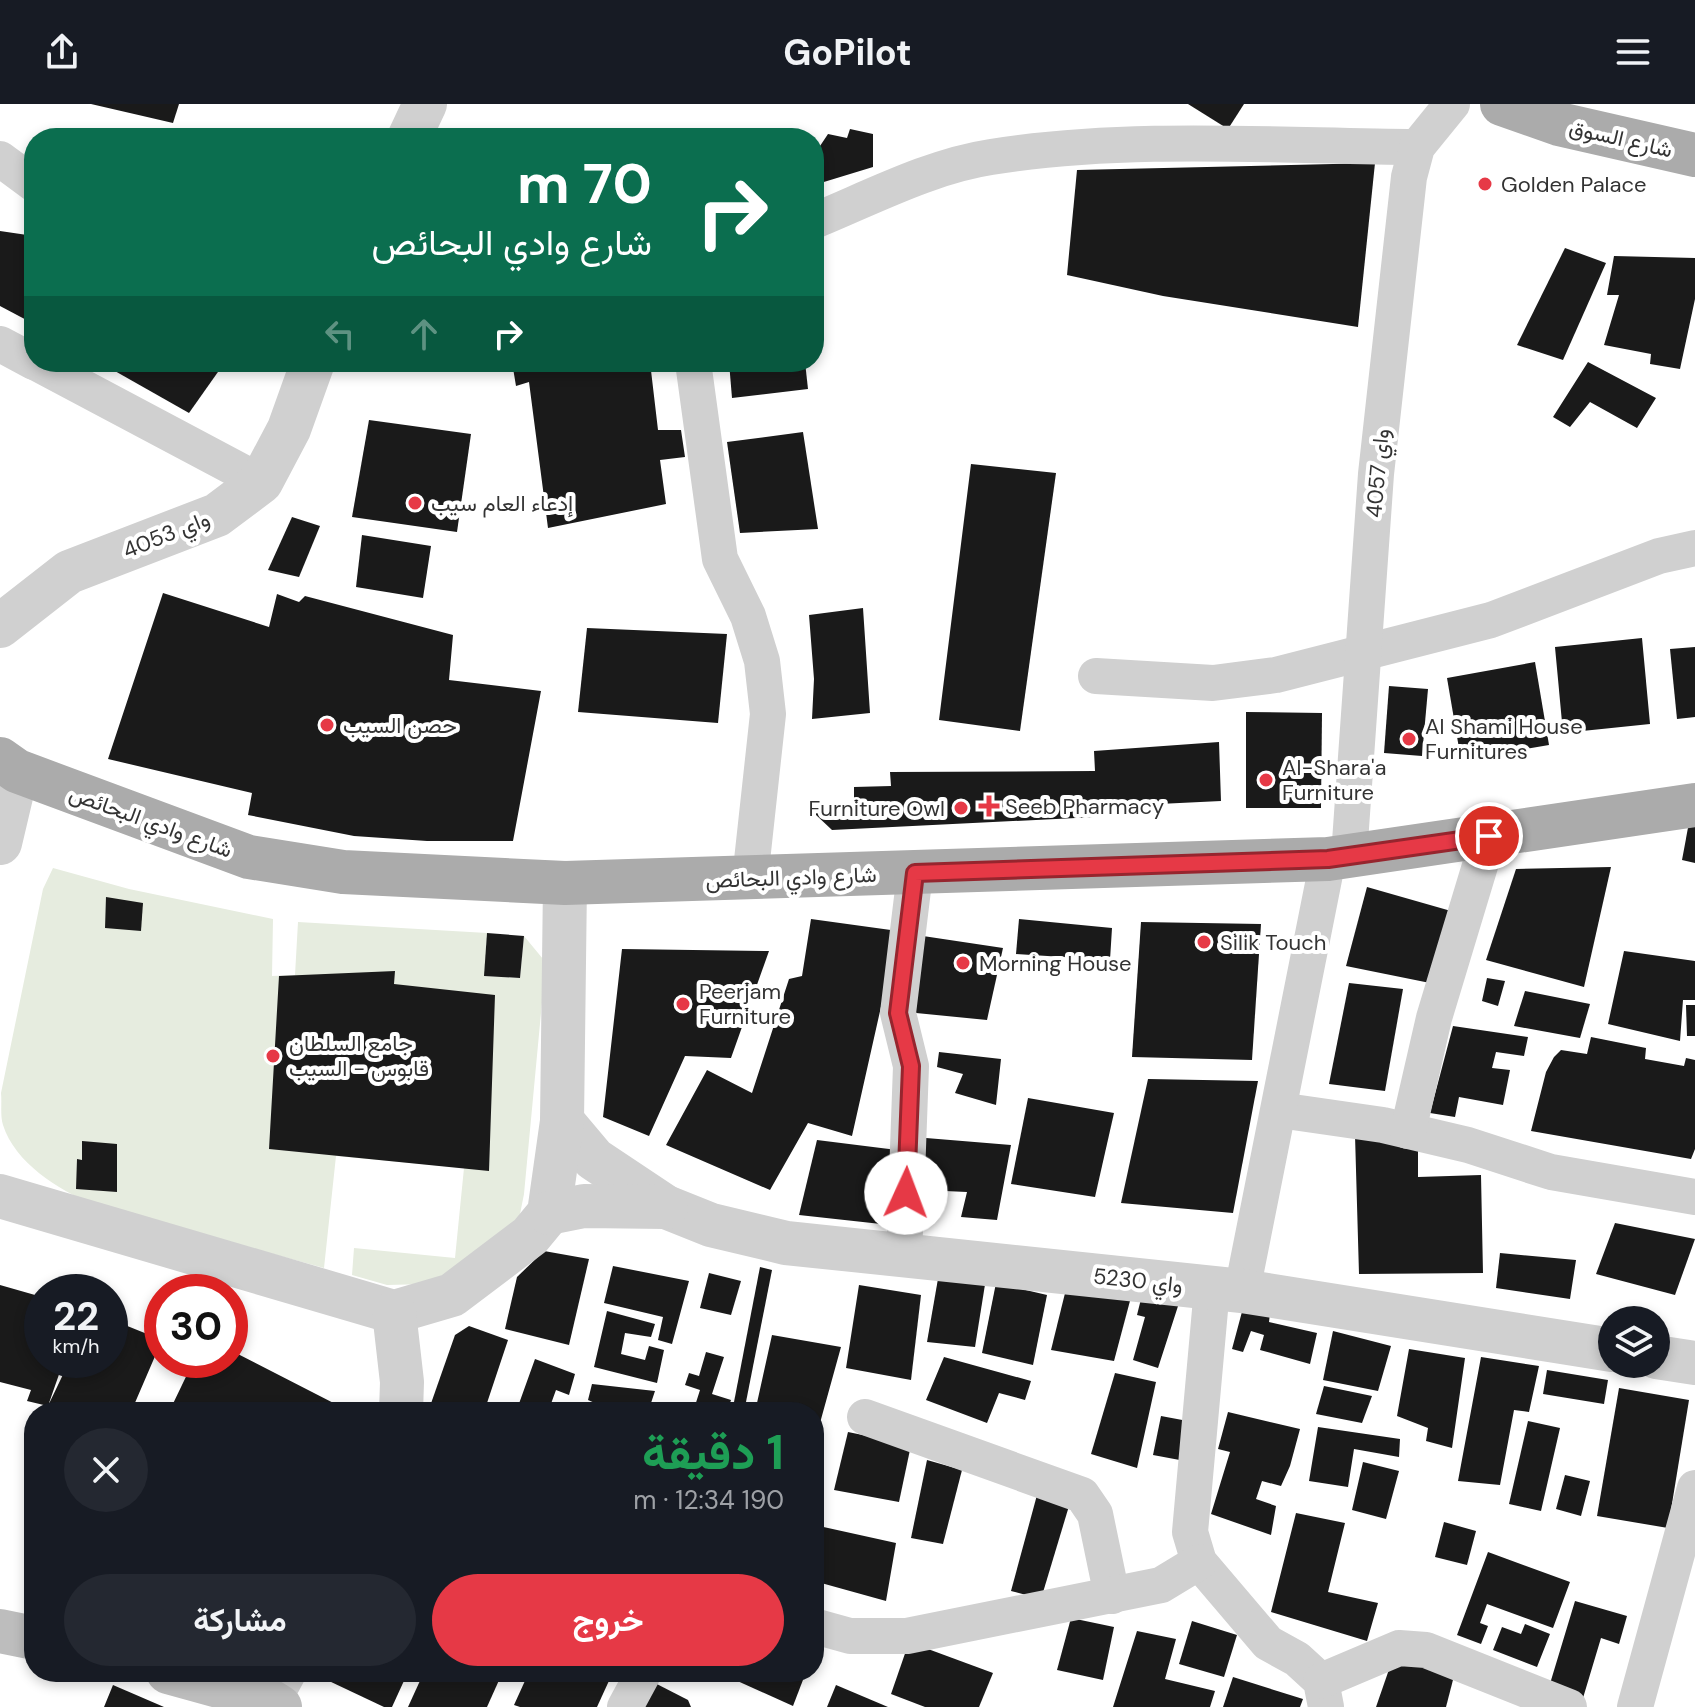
<!DOCTYPE html>
<html lang="ar">
<head>
<meta charset="utf-8">
<style>
	:root { --surface:#171b24; --page:#242831; --text:#f1f3f6; --muted:#9ea1a6; --accent:#e63946 }
	body { margin:0; font-family:"DM Sans",Vazirmatn,sans-serif; background:var(--page); color:var(--text); direction:rtl; height:100vh; display:flex; flex-direction:column; font-size:30px; white-space:nowrap }
	* { box-sizing:border-box; margin:0 }
	p { font-size:26px; color:var(--muted) }
	.icon { flex:none; width:44px; height:44px; fill:none; stroke:currentColor; stroke-width:2; stroke-linecap:round; stroke-linejoin:round }
	.map { position:relative; flex:1; overflow:hidden; direction:ltr }
	.sheet { position:absolute; left:24px; top:1298px; width:800px; height:280px; display:flex; flex-direction:column; background:var(--surface); border-radius:32px; box-shadow:0 4px 12px #0003; direction:rtl }
	.sheet>* { flex:none }
	.banner { position:absolute; left:24px; top:24px; width:800px; height:244px; border-radius:32px; box-shadow:0 4px 12px #0003; direction:rtl; background:#0b6e4f; color:#fff; overflow:hidden }
	.tools { position:absolute; left:1598px; top:1202px; display:grid; gap:16px }
	.tools a { display:grid; place-items:center; width:72px; height:72px; border-radius:50%; background:var(--surface); box-shadow:0 4px 12px #0003; font-size:40px }
	.speed { position:absolute; left:24px; top:1170px; display:flex; gap:16px; font-size:40px; font-weight:700; text-align:center }
	.speed>* { display:grid; place-content:center; width:104px; height:104px; border-radius:50%; background:var(--surface); box-shadow:0 4px 12px #0003; line-height:1 }
	.speed small { font-size:20px; font-weight:400 }
	.speed .limit { border:12px solid #d22; background:#fff; color:#111 }
	.pin { position:absolute; display:grid; place-items:center; width:68px; height:68px; color:#fff; margin:-34px; border:4px solid #fff; border-radius:50%; box-shadow:0 2px 8px #0007 }
	.me { position:absolute; width:88px; margin:-44px; rotate:2deg; stroke-linejoin:round; filter:drop-shadow(0 0 6px #0008) }
	.turn { display:flex; align-items:center; gap:28px; height:168px; padding:0 40px; font-size:36px }
	.turn .icon { width:104px; height:104px; stroke-width:2.5 }
	.turn b { display:block; font-size:56px; line-height:68px }
	.lanes { display:flex; align-items:center; height:76px; padding:0 40px; background:#0003; justify-content:center; gap:40px; direction:ltr }
	.lanes .off { opacity:.35 }
	.round { display:grid; place-items:center; flex:none; width:84px; height:84px; border-radius:42px; background:var(--page) }
	.overview { display:flex; align-items:center; justify-content:space-between; height:136px; padding:0 40px }
	h1 { font-size:48px; font-weight:700; line-height:60px; color:#1e9e55 }
	.action { display:flex; gap:16px; margin-top:auto; padding:16px 40px }
	.action a { flex:1; height:92px; border-radius:48px; background:var(--accent); color:#fff; font-size:32px; font-weight:700; line-height:92px; text-align:center }
	.action a+a { background:var(--page); color:var(--text) }
	header { display:flex; justify-content:space-between; align-items:center; height:104px; padding:0 40px; background:var(--surface); font-size:36px; font-weight:700 }
	.map>svg:first-child { display:block }
</style>
</head>
<body>
<header><svg class="icon" aria-label="menu" viewBox="0 0 24 24"><path d="M4 6h16M4 12h16M4 18h16"/></svg>GoPilot<svg class="icon" aria-label="share" viewBox="0 0 24 24"><path d="M12 15V3M7 8l5-5 5 5M5 13v7h14v-7"/></svg></header>
<div class="map">
<svg width="1695" height="1603" viewBox="0 0 1695 1603">
	<rect width="100%" height="100%" fill="#fff"/>
	<path fill="#e6ecdf" d="M53,764L129,785L273,815L272,872L295,871L298,818L487,829L485,872L520,874L524,832L543,855L544,877L524,1090L519,1115L508,1138L427,1180L387,1181L352,1171L354,1144L455,1154L464,1064L336,1052L324,1164L92,1100C58,1085 15,1059 3,1021C0,1012 2,999 1,989L43,785Z"/>
	<g fill="#1a1a1a">
		<path d="M91,0H179L173,19Z"/>
		<path d="M1188,0H1244L1228,25Z"/>
		<path d="M850,25L873,30V63L814,81V51L828,30L847,34Z"/>
		<path d="M1375,59L1358,223L1163,192L1067,171L1077,66Z"/>
		<path d="M0,127L34,132V220L0,202Z"/>
		<path d="M1565,144L1606,159L1563,256L1517,241Z"/>
		<path d="M1614,152L1695,154V195L1680,265L1650,260L1651,250L1604,241L1619,191H1607Z"/>
		<path d="M99,258H225L189,309Z"/>
		<path d="M512,258H650L658,326H681L685,353L660,356L666,400L548,424L529,278L516,282Z"/>
		<path d="M729,258H805L808,285L732,294Z"/>
		<path d="M1588,258L1656,294L1637,324L1590,298L1570,323L1553,313Z"/>
		<path d="M369,316L471,330L457,428L352,413Z"/>
		<path d="M803,328L818,425L740,429L727,338Z"/>
		<path d="M971,360L1056,369L1020,627L939,616Z"/>
		<path d="M292,413L320,422L299,473L268,466Z"/>
		<path d="M362,431L431,442L423,494L356,483Z"/>
		<path d="M163,489L269,523L277,490L299,498L305,492L453,531L449,576L541,587L513,737H427L354,732L248,711L252,689L108,655Z"/>
		<path d="M863,504L870,609L812,615L814,575L809,511Z"/>
		<path d="M587,524L727,530L718,619L578,608Z"/>
		<path d="M1642,534L1650,620L1563,629L1555,543Z"/>
		<path d="M1695,543V613L1677,615L1670,545Z"/>
		<path d="M1535,558L1549,641L1461,656L1447,574Z"/>
		<path d="M1389,582L1428,585L1422,652L1384,649Z"/>
		<path d="M1246,608L1322,609L1321,704H1246Z"/>
		<path d="M1219,638L1221,697L1097,703L1096,713L832,726L815,710V700L854,699V683L891,682L890,668L1095,667L1094,647Z"/>
		<path d="M1690,713L1695,714V759L1682,756Z"/>
		<path d="M1611,763L1584,883L1486,856L1516,765Z"/>
		<path d="M1367,783L1451,807L1430,879L1346,862Z"/>
		<path d="M106,793L143,799L141,827L105,824Z"/>
		<path d="M811,815L898,827L852,1032L808,1019L770,1086L666,1041L707,966L752,989L789,875L802,872Z"/>
		<path d="M1019,815L1112,824L1110,856L1016,850Z"/>
		<path d="M1141,818L1261,820L1252,956L1132,953Z"/>
		<path d="M487,829L524,832L520,874L484,872Z"/>
		<path d="M923,832L1003,844L987,916L906,908Z"/>
		<path d="M622,845L769,847L731,954L685,952L649,1032L603,1013Z"/>
		<path d="M1624,847L1695,857V896H1683L1680,937L1608,920Z"/>
		<path d="M395,867L394,880L495,891L489,1067L269,1045L279,872Z"/>
		<path d="M1487,874L1505,877L1498,902L1482,897Z"/>
		<path d="M1349,879L1403,885L1385,987L1329,980Z"/>
		<path d="M1525,887L1590,900L1580,934L1514,922Z"/>
		<path d="M1686,901H1695V932H1687Z"/>
		<path d="M1453,922L1528,933L1524,952L1496,948L1492,964L1510,966L1503,1001L1459,993L1455,1013L1430,1009Z"/>
		<path d="M1591,933L1646,944L1645,955L1684,962L1686,954L1695,956V1045L1691,1055L1531,1027L1546,968L1554,953L1561,946L1587,950Z"/>
		<path d="M939,948L1001,955L996,1001L955,989L963,970L937,963Z"/>
		<path d="M1148,975L1258,977L1233,1109L1121,1099Z"/>
		<path d="M1028,994L1114,1009L1095,1093L1011,1080Z"/>
		<path d="M1355,1031L1418,1038V1073L1481,1071L1483,1169L1359,1170Z"/>
		<path d="M926,1034L1011,1041L997,1116L961,1113L967,1088L945,1087L942,1106L913,1105Z"/>
		<path d="M817,1036L897,1046L881,1120L799,1111Z"/>
		<path d="M82,1037L117,1040V1088L76,1085L77,1055L82,1056Z"/>
		<path d="M1615,1119L1695,1135L1675,1191L1596,1170Z"/>
		<path d="M544,1147L589,1155L569,1241L505,1225L517,1173Z"/>
		<path d="M1500,1149L1576,1156L1570,1195L1496,1184Z"/>
		<path d="M613,1162L689,1177L672,1240L658,1236L663,1213L604,1199Z"/>
		<path d="M760,1163L772,1166L745,1303L734,1298Z"/>
		<path d="M987,1168L975,1243L927,1238L939,1169Z"/>
		<path d="M709,1169L741,1177L731,1211L700,1204Z"/>
		<path d="M996,1179L1047,1191L1033,1261L982,1249Z"/>
		<path d="M0,1181L42,1193V1256H64L48,1302L27,1297L31,1286L0,1278Z"/>
		<path d="M859,1181L921,1191L911,1276L846,1264Z"/>
		<path d="M1067,1181L1131,1193L1114,1257L1051,1246Z"/>
		<path d="M1142,1191L1179,1199L1158,1264L1133,1256L1145,1213L1137,1211Z"/>
		<path d="M1243,1204L1270,1209L1269,1218L1317,1229L1310,1260L1260,1246L1264,1231L1251,1227L1243,1248L1232,1245Z"/>
		<path d="M607,1207L655,1220L651,1233L625,1229L621,1250L645,1256L649,1242L664,1246L657,1279L594,1263Z"/>
		<path d="M110,1215L162,1236L131,1308H45L70,1256H110Z"/>
		<path d="M469,1222L508,1236L484,1308H428L455,1231Z"/>
		<path d="M1333,1227L1391,1242L1378,1287L1323,1276Z"/>
		<path d="M772,1231L841,1243L815,1337L814,1308H755Z"/>
		<path d="M1409,1245L1465,1254L1452,1344L1426,1337L1428,1324L1397,1312Z"/>
		<path d="M230,1246L351,1308H169L194,1256H230Z"/>
		<path d="M706,1248L724,1253L712,1290L731,1296L727,1308H693L700,1286L685,1281L689,1269L699,1272Z"/>
		<path d="M944,1253L1031,1277L1025,1296L999,1289L987,1319L926,1296Z"/>
		<path d="M1481,1253L1539,1262L1529,1308L1514,1306L1500,1381L1458,1377Z"/>
		<path d="M535,1255L575,1270L569,1291L556,1286L548,1308H516Z"/>
		<path d="M1547,1266L1608,1276L1604,1300L1543,1290Z"/>
		<path d="M1115,1269L1156,1278L1137,1364L1091,1350Z"/>
		<path d="M592,1280L655,1287L648,1308H594L597,1300L588,1296Z"/>
		<path d="M1324,1282L1372,1292L1362,1319L1316,1310Z"/>
		<path d="M1619,1284L1689,1296L1668,1424L1597,1412Z"/>
		<path d="M1228,1308L1300,1325L1290,1362L1281,1382L1262,1377L1256,1395L1276,1402L1271,1431L1211,1410L1230,1348L1218,1345Z"/>
		<path d="M1161,1312L1193,1318L1185,1357L1153,1351Z"/>
		<path d="M1528,1317L1560,1324L1541,1407L1509,1400Z"/>
		<path d="M1318,1323L1400,1335L1399,1353L1354,1345L1348,1383L1309,1377Z"/>
		<path d="M848,1328L911,1341L899,1398L834,1386Z"/>
		<path d="M927,1356L962,1366L943,1440L911,1434Z"/>
		<path d="M1363,1358L1399,1367L1386,1415L1352,1406Z"/>
		<path d="M1565,1371L1590,1377L1581,1412L1556,1405Z"/>
		<path d="M814,1386L824,1388L819,1422L896,1439L886,1497L814,1477Z"/>
		<path d="M1037,1391L1069,1402L1041,1495L1011,1487Z"/>
		<path d="M1296,1409L1345,1419L1328,1488L1378,1499L1367,1537L1271,1508Z"/>
		<path d="M1444,1418L1476,1427L1467,1461L1435,1453Z"/>
		<path d="M1488,1448L1570,1478L1553,1524L1487,1500L1480,1519L1488,1522L1481,1540L1457,1531Z"/>
		<path d="M1575,1497L1627,1512L1619,1540L1601,1534L1583,1594L1549,1583Z"/>
		<path d="M1071,1514L1114,1523L1103,1576L1057,1566Z"/>
		<path d="M1192,1517L1237,1531L1224,1573L1179,1560Z"/>
		<path d="M1525,1520L1550,1530L1537,1563L1493,1546L1502,1523L1521,1530Z"/>
		<path d="M1137,1527L1176,1535L1165,1575L1215,1587L1210,1603H1113Z"/>
		<path d="M909,1538L993,1569L979,1603H925L891,1590Z"/>
		<path d="M1394,1551L1454,1572L1446,1603H1376Z"/>
		<path d="M325,1568H408L392,1603H384L329,1577Z"/>
		<path d="M424,1568H485L500,1574L487,1603H408Z"/>
		<path d="M529,1568H613L597,1603H520L514,1601Z"/>
		<path d="M735,1568H806L793,1602L733,1575Z"/>
		<path d="M1233,1573L1303,1595L1300,1603H1223Z"/>
		<path d="M649,1576L688,1596L691,1603H635Z"/>
		<path d="M113,1581L164,1603H104Z"/>
		<path d="M836,1581L888,1603H827Z"/>
	</g>
	<g fill="none" stroke-linecap="round" stroke-linejoin="round">
		<g stroke="#d0d0d0" stroke-width="36">
			<path d="M0,55L34,80"/>
			<path d="M814,117C870,94 931,62 991,53C1131,31 1276,42 1417,43"/>
			<path d="M0,240L34,258"/>
			<path d="M35,258L261,378"/>
			<path d="M693,258L720,455L748,512L762,557L768,610L750,775"/>
			<path d="M1096,572L1213,579L1276,571L1491,516L1659,452L1695,444"/>
			<path d="M1349,752L1376,370L1409,73L1417,43L1452,0"/>
			<path d="M1279,1006L1383,1021L1468,1041L1551,1068L1695,1093"/>
			<path d="M1408,1027L1434,914L1489,732"/>
			<path d="M904,1153L911,962L898,909L915,769"/>
			<path d="M1212,1184L1190,1428L1199,1458L1268,1539L1297,1555L1321,1577L1326,1603"/>
			<path d="M1242,1187L1328,755"/>
			<path d="M865,1313L1082,1391L1095,1410L1112,1492"/>
			<path d="M814,1522L850,1532H907L1161,1481L1199,1458"/>
			<path d="M1321,1577L1399,1544L1426,1546L1569,1603"/>
			<path d="M625,1603L644,1568"/>
			<path d="M1635,1603L1695,1384"/>
		</g>
		<g stroke="#d0d0d0" stroke-width="44">
			<path d="M409,34L425,0"/>
			<path d="M0,522L69,468L217,411L261,378L289,325L313,258"/>
			<path d="M0,739L17,667"/>
			<path d="M562,1017L594,1055L666,1103L711,1121L786,1139L1242,1187L1612,1246"/>
			<path d="M0,1092L394,1208L452,1191L530,1132L549,1109L562,1017L565,779"/>
			<path d="M549,1109L584,1102L666,1103"/>
			<path d="M394,1208L402,1278L401,1308"/>
			<path d="M1656,1253L1695,1259"/>
			<path d="M269,1596L284,1568"/>
		</g>
		<g stroke="#bdbdbd" stroke-width="44">
			<path d="M0,1527L34,1534"/>
			<path d="M168,1568L269,1596L280,1603"/>
		</g>
		<g stroke="#ababab" stroke-width="44">
			<path d="M1502,0L1559,20L1695,51"/>
			<path d="M0,655L17,667L249,753L343,768L565,779L1328,755L1695,701"/>
		</g>
	</g>
	<g fill="none" stroke-linecap="round" stroke-linejoin="round">
		<defs>
			<path id="route" d="M906,1089L911,962L898,909L915,769L1328,755L1489,732"/>
		</defs>
		<use href="#route" stroke="#96252e" stroke-width="20"/>
		<use href="#route" stroke="#e63946" stroke-width="14"/>
	</g>
	<g fill="#e63946" stroke="#fff" stroke-width="3">
		<circle cx="1485" cy="80" r="8"/>
		<circle cx="415" cy="399" r="8"/>
		<circle cx="327" cy="621" r="8"/>
		<circle cx="1409" cy="635" r="8"/>
		<circle cx="1266" cy="676" r="8"/>
		<path d="M985 690h8v8h8v8h-8v8h-8v-8h-8v-8h8z"/>
		<circle cx="961" cy="704" r="8"/>
		<circle cx="1204" cy="838" r="8"/>
		<circle cx="963" cy="859" r="8"/>
		<circle cx="683" cy="900" r="8"/>
		<circle cx="273" cy="952" r="8"/>
	</g>
	<g text-anchor="middle" stroke-width="8" stroke-linejoin="round" paint-order="stroke">
		<g font-size="22" fill="#333" stroke="#fff">
			<text transform="translate(1621 34) rotate(13)" y="8">شارع السوق</text>
			<text transform="translate(1377 369) rotate(-85)" y="8">واي 4057</text>
			<text transform="translate(166 430) rotate(-22)" y="8">واي 4053</text>
			<text transform="translate(151 717) rotate(20)" y="8">شارع وادي البحائص</text>
			<text transform="translate(791 773) rotate(-2)" y="8">شارع وادي البحائص</text>
			<text transform="translate(1138 1176) rotate(6)" y="8">واي 5230</text>
		</g>
		<g font-size="22" fill="#333" stroke="#fff" text-anchor="start">
			<text x="1501" y="88">Golden Palace</text>
			<text x="431" y="407">إدعاء العام سيب</text>
			<text x="343" y="629">حصن السيب</text>
			<text x="1425" y="630">Al Shami House<tspan x="1425" dy="25">Furnitures</tspan></text>
			<text x="1282" y="671">Al-Shara'a<tspan x="1282" dy="25">Furniture</tspan></text>
			<text x="1005" y="710">Seeb Pharmacy</text>
			<text x="945" y="712" text-anchor="end">Furniture Owl</text>
			<text x="1220" y="846">Silik Touch</text>
			<text x="979" y="867">Morning House</text>
			<text x="699" y="895">Peerjam<tspan x="699" dy="25">Furniture</tspan></text>
			<text x="289" y="947">جامع السلطان<tspan x="289" dy="25">قابوس - السيب</tspan></text>
		</g>
	</g>
</svg>
<div class="tools">
<a><svg class="icon" aria-label="layers" viewBox="0 0 24 24"><path d="M12 4l9 5-9 5-9-5zM3 14l9 5 9-5"/></svg></a>
</div>
<div class="speed"><div>22<small>km/h</small></div><div class="limit">30</div></div>
<div class="pin" style="left:1489px;top:732px;background:#d93025"><svg class="icon" aria-label="arrive" viewBox="0 0 24 24"><path d="M6 21V4h12l-3 4 3 4H6"/></svg></div>
<svg class="me" style="left:906px;top:1089px" viewBox="-20 -20 40 40"><circle r="19" fill="#fff"/><path d="M0-13L10 11 0 6-10 11z" fill="#e63946"/></svg>
<div class="banner">
<div class="turn"><svg class="icon" aria-label="right" viewBox="0 0 24 24"><path d="M7 20v-9h11M14 6l5 5-5 5"/></svg><div><b>70 m</b>شارع وادي البحائص</div></div>
<div class="lanes"><svg class="icon off" aria-label="left" viewBox="0 0 24 24"><path d="M17 20v-9H6M10 6l-5 5 5 5"/></svg><svg class="icon off" aria-label="ahead" viewBox="0 0 24 24"><path d="M12 20V5M6 11l6-6 6 6"/></svg><svg class="icon" aria-label="right" viewBox="0 0 24 24"><path d="M7 20v-9h11M14 6l5 5-5 5"/></svg></div>
</div>
<section class="sheet">
<div class="overview"><div><h1>1 دقيقة</h1><p>190 m · 12:34</p></div><a class="round"><svg class="icon" aria-label="close" viewBox="0 0 24 24"><path d="M6 6l12 12M18 6L6 18"/></svg></a></div>
<div class="action"><a>خروج</a><a>مشاركة</a></div>
</section>
</div>
</body>
</html>
